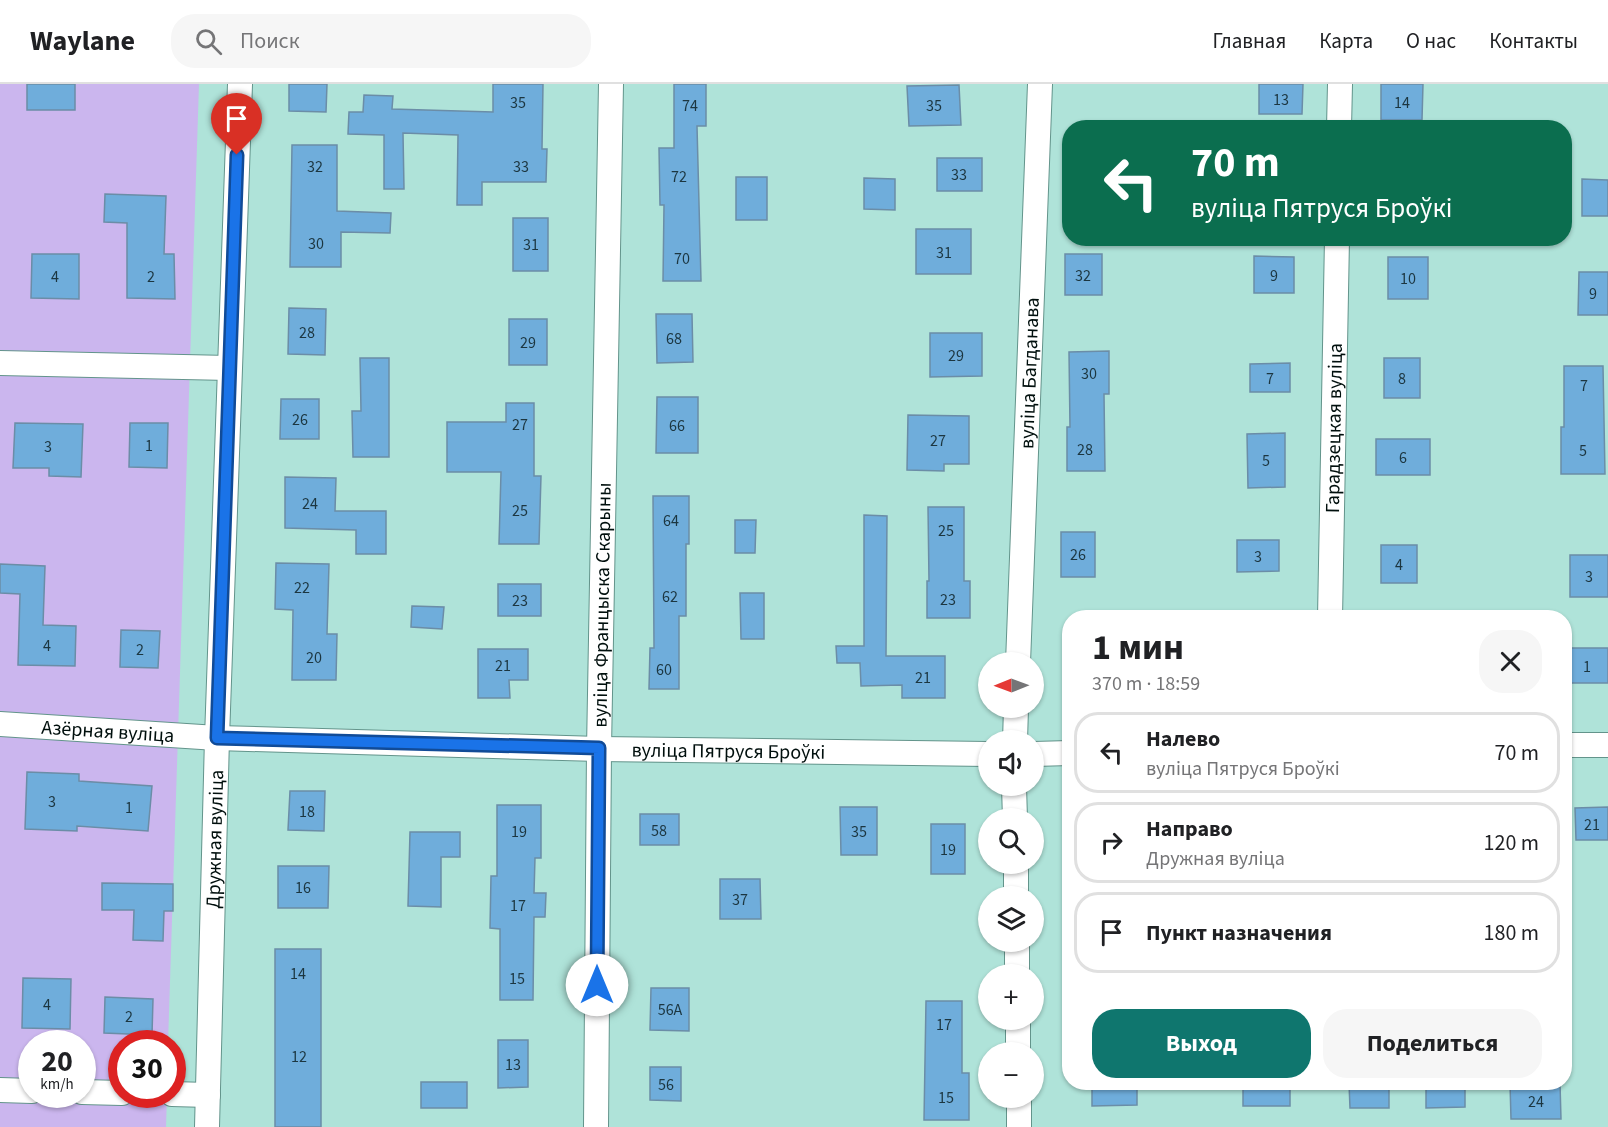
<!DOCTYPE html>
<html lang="ru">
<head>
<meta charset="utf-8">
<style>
	:root { --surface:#fff; --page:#f6f6f6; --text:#202124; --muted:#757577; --line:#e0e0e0; --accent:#0f766e }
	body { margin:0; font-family:"Source Sans 3",sans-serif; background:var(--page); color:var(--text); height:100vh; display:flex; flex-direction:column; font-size:22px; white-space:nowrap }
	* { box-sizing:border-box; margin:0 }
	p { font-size:20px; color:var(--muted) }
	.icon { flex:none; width:33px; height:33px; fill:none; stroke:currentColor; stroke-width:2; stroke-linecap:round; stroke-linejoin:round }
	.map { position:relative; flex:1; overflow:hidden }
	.details { position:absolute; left:1062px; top:526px; width:510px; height:480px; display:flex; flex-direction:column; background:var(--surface); border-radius:24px; box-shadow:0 2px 4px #0004 }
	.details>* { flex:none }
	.top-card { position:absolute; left:1062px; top:36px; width:510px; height:126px; border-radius:24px; box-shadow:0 2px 4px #0004; background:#0b6e4f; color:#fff; overflow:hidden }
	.needle { width:39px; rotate:269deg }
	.tools { position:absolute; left:978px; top:568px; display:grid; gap:12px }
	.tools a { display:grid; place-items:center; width:66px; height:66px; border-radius:50%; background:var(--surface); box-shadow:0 2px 4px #0004; font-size:30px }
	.speed { position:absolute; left:18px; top:946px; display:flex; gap:12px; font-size:30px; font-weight:700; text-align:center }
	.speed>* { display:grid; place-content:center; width:78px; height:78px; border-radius:50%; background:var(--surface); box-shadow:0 2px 4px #0004; line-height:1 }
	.speed small { font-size:15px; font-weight:400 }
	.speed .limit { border:9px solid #d22; background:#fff; color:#111 }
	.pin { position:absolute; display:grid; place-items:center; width:51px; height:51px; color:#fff; margin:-62px -26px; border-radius:50% 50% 50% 0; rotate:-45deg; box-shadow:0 0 6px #0007 }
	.pin .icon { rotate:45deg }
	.me { position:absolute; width:66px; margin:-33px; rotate:0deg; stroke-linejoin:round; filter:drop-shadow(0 0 4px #0008) }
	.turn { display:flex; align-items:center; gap:21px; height:126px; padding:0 30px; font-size:27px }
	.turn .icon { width:78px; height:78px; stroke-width:2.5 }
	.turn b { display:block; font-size:42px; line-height:51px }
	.round { display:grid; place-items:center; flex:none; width:63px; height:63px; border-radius:24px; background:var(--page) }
	.head { display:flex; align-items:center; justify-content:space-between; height:102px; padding:0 30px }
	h1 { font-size:36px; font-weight:700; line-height:45px }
	.button { display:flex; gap:12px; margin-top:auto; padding:12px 30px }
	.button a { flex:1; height:69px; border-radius:24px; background:var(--accent); color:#fff; font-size:24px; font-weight:700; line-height:69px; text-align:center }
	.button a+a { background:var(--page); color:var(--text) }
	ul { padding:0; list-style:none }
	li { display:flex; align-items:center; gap:18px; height:81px; margin:0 12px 9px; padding:0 18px; border:3px solid var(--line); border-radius:24px }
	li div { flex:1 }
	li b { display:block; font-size:22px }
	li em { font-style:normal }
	header { display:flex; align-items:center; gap:36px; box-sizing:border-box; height:84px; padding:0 30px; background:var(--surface); border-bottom:2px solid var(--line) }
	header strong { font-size:28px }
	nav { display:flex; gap:33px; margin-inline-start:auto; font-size:21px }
	.search { width:420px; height:54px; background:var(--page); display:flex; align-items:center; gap:15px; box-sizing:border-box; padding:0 21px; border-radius:24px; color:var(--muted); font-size:22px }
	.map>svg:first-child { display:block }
</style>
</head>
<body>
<header>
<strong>Waylane</strong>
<div class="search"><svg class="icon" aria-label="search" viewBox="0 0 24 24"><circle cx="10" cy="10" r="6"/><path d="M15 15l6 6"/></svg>Поиск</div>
<nav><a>Главная</a><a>Карта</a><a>О нас</a><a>Контакты</a></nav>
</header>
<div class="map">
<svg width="1608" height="1043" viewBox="0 0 1608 1043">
	<rect width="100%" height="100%" fill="#afe3d9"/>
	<path fill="#cbb6ee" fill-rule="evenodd" d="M0,0H199L168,960H122V1011H167L166,1043H0ZM32,960H82V1011H32Z"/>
	<g fill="#6faddb" stroke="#6b8da7" stroke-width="1.5">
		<rect x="27" y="0" width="48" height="26"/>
		<path d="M289,0H327L326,28L289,27Z"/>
		<path d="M493,0H543L542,65H547L546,98H482V121H457L458,51L403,49L404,105H384V51L348,50L349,28H363L364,11L393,12L392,25L493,28Z"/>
		<path d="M674,0H706V42H697L701,197H663L664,121H660L659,64H674Z"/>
		<path d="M1259,0H1303L1302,30H1259Z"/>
		<path d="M1381,0H1423L1422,36H1381Z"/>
		<path d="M959,1L961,41L909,42L907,2Z"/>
		<path d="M292,61H337V127L391,129L390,149L341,148V183H290Z"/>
		<rect x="937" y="74" width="45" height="33"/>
		<rect x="736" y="93" width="31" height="43"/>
		<path d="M864,94L895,95V126L864,125Z"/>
		<path d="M1582,95L1608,96V132H1582Z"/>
		<path d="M105,110L166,112L164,170H174L175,215L127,214V139L104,138Z"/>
		<rect x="513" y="134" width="35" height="53"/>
		<rect x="916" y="145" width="55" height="45"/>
		<path d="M32,170H79V215L31,214Z"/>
		<rect x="1065" y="170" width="37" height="41"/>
		<path d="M1254,172L1294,173V209H1254Z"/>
		<rect x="1388" y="173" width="40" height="42"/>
		<path d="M1579,188H1608V231H1578Z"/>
		<path d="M289,224L326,225L325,271L288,270Z"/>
		<path d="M656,230H692L693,278L657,279Z"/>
		<rect x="509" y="235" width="38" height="46"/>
		<path d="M930,249H982V292L930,293Z"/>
		<path d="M1109,267V310H1104L1105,387H1067V343H1070L1069,268Z"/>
		<path d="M360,274H389V373H353L352,327H361Z"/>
		<rect x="1384" y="274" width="36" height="40"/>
		<path d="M1290,279V308H1250V280Z"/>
		<path d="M1564,282H1603L1605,390H1561V343H1564Z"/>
		<path d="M657,313H698V369H656Z"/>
		<path d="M281,315H319V355H280Z"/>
		<path d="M506,319H534V392H541L539,460H499L501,388H447V338H506Z"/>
		<path d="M908,331L969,332V380H944V387L907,386Z"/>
		<path d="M15,339L83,340L81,393L49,392V384H13Z"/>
		<path d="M130,339H168L167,384L129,383Z"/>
		<path d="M1285,349V403L1248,404L1247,350Z"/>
		<rect x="1376" y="355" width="54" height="36"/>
		<path d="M285,393L336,394L335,427H386V470H356V446L285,444Z"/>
		<path d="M653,412H689V460H686V532H679V605H649L650,564H654Z"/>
		<path d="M928,423H964V497H970V534H927V497H929Z"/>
		<path d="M864,431L887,432L886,572H945V614H902V601L861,602L860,579H837L836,562H864Z"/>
		<path d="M735,436H756L755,469H735Z"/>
		<rect x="1061" y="448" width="34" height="45"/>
		<path d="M1237,456H1279V487L1237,488Z"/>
		<rect x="1381" y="461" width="36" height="38"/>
		<rect x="1570" y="471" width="38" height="42"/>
		<path d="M276,479L329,480L327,550H337L336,596H292L293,526L275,525Z"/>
		<path d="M0,480L45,482L43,541L76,542L75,582L18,581L20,510L0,509Z"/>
		<rect x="498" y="500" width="43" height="32"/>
		<path d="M740,509H764V555H741Z"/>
		<path d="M412,522L444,523L442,545L411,543Z"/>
		<path d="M121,546L160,547L158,584L120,583Z"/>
		<rect x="1566" y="564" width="42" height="35"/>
		<path d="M478,565H528V596H509L510,614H478Z"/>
		<path d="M27,688L79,690V697L152,702L148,747L77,742V747L25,745Z"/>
		<path d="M290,707H325L324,747L288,746Z"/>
		<path d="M497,721H541V774H535L534,809H546L545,833H534L533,916H500V845L490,844L491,792H497Z"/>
		<path d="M840,723H877V771H841Z"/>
		<path d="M1608,723V756H1576L1575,724Z"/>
		<rect x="640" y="730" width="39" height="31"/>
		<rect x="931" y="740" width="34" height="50"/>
		<path d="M410,748H460V773H441V823L408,822Z"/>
		<path d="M278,782H329L328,824H278Z"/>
		<path d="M720,795H760L761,835H720Z"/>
		<path d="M102,799L173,800V827H164L163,857L133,856L134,826H102Z"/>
		<rect x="275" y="865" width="46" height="178"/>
		<path d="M23,894L71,895L70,945L22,944Z"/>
		<path d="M651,904H689V947L650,946Z"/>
		<path d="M105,913L153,915L152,951L104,949Z"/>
		<path d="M926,917H962V989H969V1036H924Z"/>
		<path d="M498,956H528V1003L498,1004Z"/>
		<path d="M650,983H681V1017L650,1016Z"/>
		<rect x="421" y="998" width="46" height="26"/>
		<path d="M1092,999H1137V1021L1092,1022Z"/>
		<rect x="1243" y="999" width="47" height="23"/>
		<path d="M1349,999H1389V1024H1350Z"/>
		<path d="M1426,999H1465V1023L1426,1024Z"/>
		<path d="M1510,999H1560L1561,1035H1511Z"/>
	</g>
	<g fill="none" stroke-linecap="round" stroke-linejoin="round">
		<defs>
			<g id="minor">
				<path d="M1339,44L1340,0"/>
				<path d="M0,279L229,284"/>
				<path id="s1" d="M1330,534L1337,154"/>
				<path id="s2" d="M1018,579L1040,0"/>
				<path id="s3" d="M0,640L217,654L599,665L988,670"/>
				<path d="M1015,657L1016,624"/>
				<path d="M1564,661H1608"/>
				<path d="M1034,670L1070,669"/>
				<path d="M1014,702L1015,735"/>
				<path d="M1016,780V813"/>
				<path d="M1017,858V891"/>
				<path d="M1018,936V969"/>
				<path d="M0,1006L32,1007"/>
				<path d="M82,1008L122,1009"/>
				<path d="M172,1010L208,1011"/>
				<path d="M1019,1014V1043"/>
				<path id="s4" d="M207,1043L217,654L240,0"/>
				<path id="s5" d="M596,1043L599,665L611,0"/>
			</g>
		</defs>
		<use href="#minor" stroke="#63948b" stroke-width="26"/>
		<use href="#minor" stroke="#fff" stroke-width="24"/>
	</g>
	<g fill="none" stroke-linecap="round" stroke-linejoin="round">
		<defs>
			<path id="route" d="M237,71L217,654L599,664L597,901"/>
		</defs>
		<use href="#route" stroke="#114b97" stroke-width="15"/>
		<use href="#route" stroke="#1a73e8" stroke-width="10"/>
	</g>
	<g text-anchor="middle" stroke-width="5" stroke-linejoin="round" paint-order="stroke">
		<g font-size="16" fill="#1c3640">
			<text x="1281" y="21">13</text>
			<text x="518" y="24">35</text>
			<text x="1402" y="24">14</text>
			<text x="690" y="27">74</text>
			<text x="934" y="27">35</text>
			<text x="315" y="88">32</text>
			<text x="521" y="88">33</text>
			<text x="959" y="96">33</text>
			<text x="679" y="98">72</text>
			<text x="316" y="165">30</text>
			<text x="531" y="166">31</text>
			<text x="944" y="174">31</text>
			<text x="682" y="180">70</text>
			<text x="1083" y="197">32</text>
			<text x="1274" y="197">9</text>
			<text x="55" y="198">4</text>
			<text x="151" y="198">2</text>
			<text x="1408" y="200">10</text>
			<text x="1593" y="215">9</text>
			<text x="307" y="254">28</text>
			<text x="674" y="260">68</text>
			<text x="528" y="264">29</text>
			<text x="956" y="277">29</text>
			<text x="1089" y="295">30</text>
			<text x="1270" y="300">7</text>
			<text x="1402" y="300">8</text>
			<text x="1584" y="307">7</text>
			<text x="300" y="341">26</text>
			<text x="520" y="346">27</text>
			<text x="677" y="347">66</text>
			<text x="938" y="362">27</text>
			<text x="149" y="367">1</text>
			<text x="48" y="368">3</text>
			<text x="1085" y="371">28</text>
			<text x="1583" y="372">5</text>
			<text x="1403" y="379">6</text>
			<text x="1266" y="382">5</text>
			<text x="310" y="425">24</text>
			<text x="520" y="432">25</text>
			<text x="671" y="442">64</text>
			<text x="946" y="452">25</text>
			<text x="1078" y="476">26</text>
			<text x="1258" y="478">3</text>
			<text x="1399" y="486">4</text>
			<text x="1589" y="498">3</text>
			<text x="302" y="509">22</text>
			<text x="670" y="518">62</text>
			<text x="948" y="521">23</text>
			<text x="520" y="522">23</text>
			<text x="47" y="567">4</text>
			<text x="140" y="571">2</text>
			<text x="314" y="579">20</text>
			<text x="503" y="587">21</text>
			<text x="1587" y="588">1</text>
			<text x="664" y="591">60</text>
			<text x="923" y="599">21</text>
			<text x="52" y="723">3</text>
			<text x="129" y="729">1</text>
			<text x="307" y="733">18</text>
			<text x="1592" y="746">21</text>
			<text x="659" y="752">58</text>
			<text x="519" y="753">19</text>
			<text x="859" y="753">35</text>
			<text x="948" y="771">19</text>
			<text x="303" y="809">16</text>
			<text x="740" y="821">37</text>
			<text x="518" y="827">17</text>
			<text x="298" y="895">14</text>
			<text x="517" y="900">15</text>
			<text x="47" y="926">4</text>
			<text x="670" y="931">56А</text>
			<text x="129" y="938">2</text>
			<text x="944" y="946">17</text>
			<text x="299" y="978">12</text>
			<text x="513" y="986">13</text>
			<text x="666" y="1006">56</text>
			<text x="946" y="1019">15</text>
			<text x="1536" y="1023">24</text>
		</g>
		<g font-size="20" fill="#000f0d" stroke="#bcf0e6">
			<text dy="7" stroke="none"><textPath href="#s2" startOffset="290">вуліца Багданава</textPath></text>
			<text dy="7" stroke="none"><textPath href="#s1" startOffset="190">Гарадзецкая вуліца</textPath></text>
			<text dy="7" stroke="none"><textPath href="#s5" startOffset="522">вуліца Францыска Скарыны</textPath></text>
			<text dy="7" stroke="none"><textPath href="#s3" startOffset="108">Азёрная вуліца</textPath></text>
			<text dy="7" stroke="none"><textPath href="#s3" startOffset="729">вуліца Пятруся Броўкі</textPath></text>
			<text dy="7" stroke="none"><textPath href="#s4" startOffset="288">Дружная вуліца</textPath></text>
		</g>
	</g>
</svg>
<div class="tools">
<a><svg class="needle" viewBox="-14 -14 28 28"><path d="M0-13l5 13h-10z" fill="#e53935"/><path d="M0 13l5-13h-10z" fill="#757577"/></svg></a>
<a><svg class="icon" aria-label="sound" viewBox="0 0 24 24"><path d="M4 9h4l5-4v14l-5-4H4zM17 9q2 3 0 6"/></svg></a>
<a><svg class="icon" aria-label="search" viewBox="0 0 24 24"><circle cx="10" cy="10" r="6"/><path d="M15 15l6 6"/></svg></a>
<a><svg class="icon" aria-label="layers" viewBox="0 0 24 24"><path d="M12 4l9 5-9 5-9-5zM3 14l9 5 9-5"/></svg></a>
<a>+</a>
<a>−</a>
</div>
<div class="speed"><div>20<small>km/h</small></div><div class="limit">30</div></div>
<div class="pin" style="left:237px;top:71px;background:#d93025"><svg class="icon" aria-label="arrive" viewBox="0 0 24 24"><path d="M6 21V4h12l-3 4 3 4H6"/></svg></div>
<svg class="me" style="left:597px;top:901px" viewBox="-20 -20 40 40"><circle r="19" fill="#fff"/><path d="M0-13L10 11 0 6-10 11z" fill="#1a73e8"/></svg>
<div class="top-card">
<div class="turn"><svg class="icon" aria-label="left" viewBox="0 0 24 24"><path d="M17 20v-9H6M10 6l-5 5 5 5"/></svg><div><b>70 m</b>вуліца Пятруся Броўкі</div></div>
</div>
<section class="details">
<div class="head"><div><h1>1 мин</h1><p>370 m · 18:59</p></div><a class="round"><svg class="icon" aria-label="close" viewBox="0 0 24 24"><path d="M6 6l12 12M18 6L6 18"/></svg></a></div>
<ul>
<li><svg class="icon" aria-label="left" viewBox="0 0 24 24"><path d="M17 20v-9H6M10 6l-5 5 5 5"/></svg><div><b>Налево</b><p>вуліца Пятруся Броўкі</p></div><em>70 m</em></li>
<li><svg class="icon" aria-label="right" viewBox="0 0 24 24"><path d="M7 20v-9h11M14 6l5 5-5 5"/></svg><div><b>Направо</b><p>Дружная вуліца</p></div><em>120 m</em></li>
<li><svg class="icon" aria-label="arrive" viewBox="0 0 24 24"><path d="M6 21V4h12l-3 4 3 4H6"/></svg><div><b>Пункт назначения</b></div><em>180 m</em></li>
</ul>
<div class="button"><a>Выход</a><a>Поделиться</a></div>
</section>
</div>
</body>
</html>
